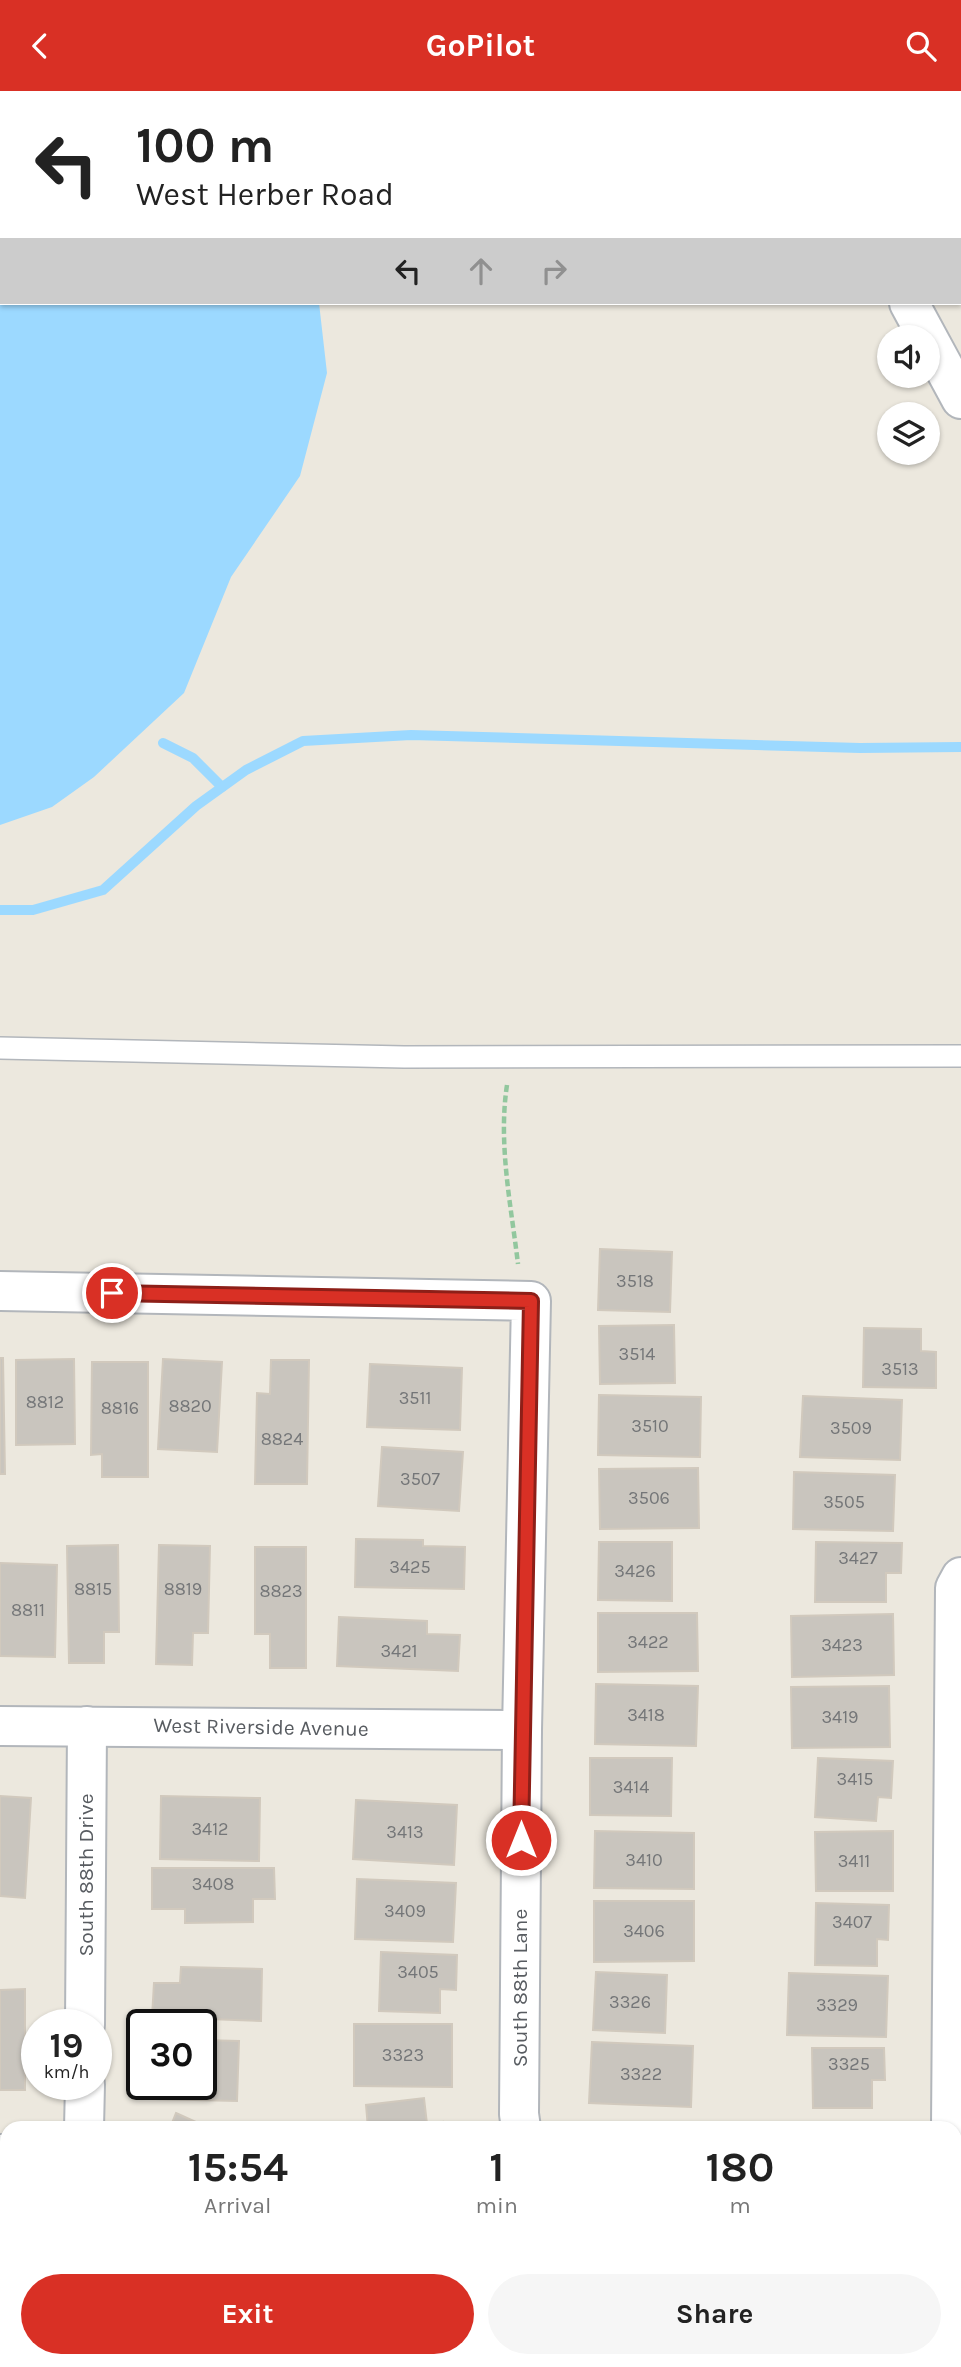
<!DOCTYPE html>
<html lang="en">
<head>
<meta charset="utf-8">
<style>
	:root { --surface:#fff; --page:#f6f6f6; --text:#222; --muted:#767676; --accent:#d93025 }
	body { margin:0; font-family:Karla,sans-serif; background:var(--page); color:var(--text); height:100vh; display:flex; flex-direction:column; font-size:26px; white-space:nowrap }
	* { box-sizing:border-box; margin:0 }
	p { font-size:23px; color:var(--muted) }
	.icon { flex:none; width:38px; height:38px; fill:none; stroke:currentColor; stroke-width:2; stroke-linecap:round; stroke-linejoin:round }
	.map { position:relative; flex:1; overflow:hidden }
	.side { position:absolute; left:0px; top:2030px; width:962px; height:247px; display:flex; flex-direction:column; background:var(--surface); border-radius:21px 21px 0 0; box-shadow:0 2px 5px #0004 }
	.side>* { flex:none }
	.hud { position:absolute; left:0px; top:0px; width:962px; height:214px; box-shadow:0 2px 5px #0004; background:#fff; color:var(--text); overflow:hidden }
	.tools { position:absolute; left:877px; top:234px; display:grid; gap:14px }
	.tools a { display:grid; place-items:center; width:63px; height:63px; border-radius:50%; background:var(--surface); box-shadow:0 2px 5px #0004; font-size:35px }
	.speed { position:absolute; left:21px; top:1918px; display:flex; gap:14px; font-size:35px; font-weight:700; text-align:center }
	.speed>* { display:grid; place-content:center; width:91px; height:91px; border-radius:50%; background:var(--surface); box-shadow:0 2px 5px #0004; line-height:1 }
	.speed small { font-size:18px; font-weight:400 }
	.speed .limit { border:4px solid #111; border-radius:10px; background:#fff; color:#111 }
	.pin { position:absolute; display:grid; place-items:center; width:60px; height:60px; color:#fff; margin:-30px; border:4px solid #fff; border-radius:50%; box-shadow:0 2px 7px #0007 }
	.me { position:absolute; width:77px; margin:-38px; rotate:0deg; stroke-linejoin:round; filter:drop-shadow(0 0 5px #0008) }
	.turn { display:flex; align-items:center; gap:24px; height:147px; padding:0 21px; font-size:32px }
	.turn .icon { width:91px; height:91px; stroke-width:2.5 }
	.turn b { display:block; font-size:49px; line-height:60px }
	.lanes { display:flex; align-items:center; height:66px; padding:0 21px; background:#0003; justify-content:center; gap:35px; direction:ltr }
	.lanes .off { opacity:.35 }
	.eta { display:flex; justify-content:space-evenly; align-items:center; height:119px; text-align:center }
	.eta b { font-size:42px; font-weight:700; line-height:49px }
	.cta { display:flex; gap:14px; margin-top:auto; padding:14px 21px }
	.cta a { flex:1; height:80px; border-radius:42px; background:var(--accent); color:#fff; font-size:28px; font-weight:700; line-height:80px; text-align:center }
	.cta a+a { background:var(--page); color:var(--text) }
	header { display:flex; justify-content:space-between; align-items:center; height:91px; padding:0 21px; background:var(--accent); color:#fff; font-size:32px; font-weight:700 }
	.map>svg:first-child { display:block }
</style>
</head>
<body>
<header><svg class="icon" aria-label="back" viewBox="0 0 24 24"><path d="M15 5l-7 7 7 7"/></svg>GoPilot<svg class="icon" aria-label="search" viewBox="0 0 24 24"><circle cx="10" cy="10" r="6"/><path d="M15 15l6 6"/></svg></header>
<div class="map">
<svg width="961" height="2276" viewBox="0 0 961 2276">
	<rect width="100%" height="100%" fill="#ece8de"/>
	<path fill="#bbe6b9" d="M474,2270H545L551,2276H473Z"/>
	<path fill="#9cd9ff" d="M0,0H257L2,2V212H319L327,282L300,385L231,486L184,602L94,686L52,716L0,734Z"/>
	<g fill="none" stroke-linecap="round" stroke-linejoin="round">
		<g stroke="#9cd9ff" stroke-width="10">
			<path d="M163,652L193,667L222,696"/>
			<path d="M0,819H33L103,799L196,715L246,679L303,650L411,644L860,657L961,656"/>
		</g>
	</g>
	<g fill="#c9c5be" stroke="#d1c9bd" stroke-width="2">
		<path d="M600,1158L672,1161L670,1221L598,1219Z"/>
		<path d="M674,1234L675,1292L600,1293L599,1235Z"/>
		<path d="M864,1237L921,1238V1260L936,1261V1297L863,1296Z"/>
		<path d="M0,1267H3L5,1383H0Z"/>
		<path d="M74,1268L75,1353L16,1354V1269Z"/>
		<path d="M163,1268L222,1271L217,1361L158,1358Z"/>
		<path d="M271,1269H309L307,1393H255L257,1302L270,1303Z"/>
		<path d="M92,1271H148V1386H102V1363L91,1364Z"/>
		<path d="M370,1273L462,1277L460,1339L367,1336Z"/>
		<path d="M599,1304L701,1306L700,1366L598,1364Z"/>
		<path d="M803,1305L902,1309L900,1369L800,1366Z"/>
		<path d="M382,1356L463,1361L459,1420L378,1415Z"/>
		<path d="M698,1377L699,1437L600,1438L599,1378Z"/>
		<path d="M794,1381L895,1384L893,1440L793,1438Z"/>
		<path d="M356,1448L423,1449V1455L465,1456L464,1498L355,1496Z"/>
		<path d="M599,1451H672V1510L598,1509Z"/>
		<path d="M816,1451L902,1452L901,1482H886V1511H815Z"/>
		<path d="M118,1454L119,1541H104V1572H69L67,1455Z"/>
		<path d="M159,1454L210,1455L208,1542H193L192,1574L156,1573Z"/>
		<path d="M255,1456H306V1577H270V1543H255Z"/>
		<path d="M0,1472L57,1474L55,1566L0,1565Z"/>
		<path d="M598,1522H697L698,1580L598,1581Z"/>
		<path d="M893,1523L894,1584L792,1586L791,1525Z"/>
		<path d="M339,1526L427,1530V1543L460,1544L458,1580L337,1575Z"/>
		<path d="M596,1593L698,1595L696,1655L595,1653Z"/>
		<path d="M889,1595L890,1656L792,1657L791,1596Z"/>
		<path d="M590,1667H672L671,1725L590,1724Z"/>
		<path d="M818,1667L893,1670L891,1707L878,1706L876,1730L815,1726Z"/>
		<path d="M0,1705L31,1707L25,1807L0,1805Z"/>
		<path d="M161,1705L260,1707L259,1770L160,1768Z"/>
		<path d="M356,1709L457,1714L454,1774L353,1768Z"/>
		<path d="M595,1740L694,1742V1798L594,1797Z"/>
		<path d="M893,1740V1800H816L815,1741Z"/>
		<path d="M152,1777H274L275,1808H253V1831L185,1832V1818H152Z"/>
		<path d="M357,1788L456,1792L453,1851L355,1848Z"/>
		<path d="M594,1810H694V1870L594,1871Z"/>
		<path d="M816,1812L889,1814L888,1849L877,1848V1875L815,1874Z"/>
		<path d="M381,1861L457,1864L456,1899L440,1898V1922L379,1920Z"/>
		<path d="M181,1876L262,1878L261,1930L152,1926L154,1892H180Z"/>
		<path d="M596,1881L667,1884L665,1942L593,1939Z"/>
		<path d="M789,1882L888,1885L886,1946L787,1944Z"/>
		<path d="M25,1898V1999H0V1899Z"/>
		<path d="M354,1933H452V1996L354,1995Z"/>
		<path d="M201,1949L239,1950L237,2010L152,2008V1993H201Z"/>
		<path d="M592,1951L693,1955L691,2016L589,2012Z"/>
		<path d="M812,1957H884L885,1989H872V2017H813Z"/>
		<path d="M424,2007L427,2033L443,2031V2037H368L366,2014Z"/>
		<path d="M176,2022L209,2037H170Z"/>
		<rect x="0" y="2142" width="7" height="100"/>
		<path d="M956,2147L961,2148V2251H956Z"/>
	</g>
	<g fill="none" stroke-linecap="round" stroke-linejoin="round">
		<defs>
			<path id="service" d="M0,957L404,966L961,965"/>
			<g id="minor">
				<path d="M747,0L749,2"/>
				<path d="M942,2L944,0"/>
				<path d="M909,212L961,308"/>
				<path d="M0,1200L531,1210L522,1639L519,2023L521,2037"/>
				<path d="M0,1635L522,1639"/>
				<path d="M85,1934L87,1635"/>
				<path d="M84,2037L85,1993"/>
				<path d="M951,2037L955,1497L961,1486"/>
				<path d="M0,2063H7"/>
				<path d="M956,2079H961"/>
			</g>
		</defs>
		<use href="#service" stroke="#b2b6bb" stroke-width="24"/>
		<use href="#minor" stroke="#b2b6bb" stroke-width="42"/>
		<g stroke="#92c79e" stroke-width="4.5" stroke-dasharray="7 3.5" stroke-linecap="butt">
			<path d="M507,994C498,1053 511,1114 518,1173"/>
			<path d="M505,2276L506,2270"/>
		</g>
		<use href="#service" stroke="#fff" stroke-width="21"/>
		<use href="#minor" stroke="#fff" stroke-width="38"/>
	</g>
	<g fill="none" stroke-linecap="round" stroke-linejoin="round">
		<defs>
			<path id="route" d="M112,1202L531,1210L521,1749"/>
		</defs>
		<use href="#route" stroke="#8d1f18" stroke-width="18"/>
		<use href="#route" stroke="#d93025" stroke-width="12"/>
	</g>
	<g text-anchor="middle" stroke-width="5" stroke-linejoin="round" paint-order="stroke">
		<g font-size="18" fill="#747678">
			<text x="635" y="1196">3518</text>
			<text x="637" y="1269">3514</text>
			<text x="900" y="1284">3513</text>
			<text x="415" y="1313">3511</text>
			<text x="45" y="1317">8812</text>
			<text x="190" y="1321">8820</text>
			<text x="120" y="1323">8816</text>
			<text x="650" y="1341">3510</text>
			<text x="851" y="1343">3509</text>
			<text x="282" y="1354">8824</text>
			<text x="420" y="1394">3507</text>
			<text x="649" y="1413">3506</text>
			<text x="844" y="1417">3505</text>
			<text x="858" y="1473">3427</text>
			<text x="410" y="1482">3425</text>
			<text x="635" y="1486">3426</text>
			<text x="93" y="1504">8815</text>
			<text x="183" y="1504">8819</text>
			<text x="281" y="1506">8823</text>
			<text x="28" y="1525">8811</text>
			<text x="648" y="1557">3422</text>
			<text x="842" y="1560">3423</text>
			<text x="399" y="1566">3421</text>
			<text x="646" y="1630">3418</text>
			<text x="840" y="1632">3419</text>
			<text x="855" y="1694">3415</text>
			<text x="631" y="1702">3414</text>
			<text x="210" y="1744">3412</text>
			<text x="405" y="1747">3413</text>
			<text x="644" y="1775">3410</text>
			<text x="854" y="1776">3411</text>
			<text x="213" y="1799">3408</text>
			<text x="405" y="1826">3409</text>
			<text x="852" y="1837">3407</text>
			<text x="644" y="1846">3406</text>
			<text x="418" y="1887">3405</text>
			<text x="630" y="1917">3326</text>
			<text x="837" y="1920">3329</text>
			<text x="403" y="1970">3323</text>
			<text x="849" y="1979">3325</text>
			<text x="641" y="1989">3322</text>
		</g>
		<g font-size="21" fill="#585c61" stroke="#fff">
			<text transform="translate(261 1636) rotate(1)" y="7">West Riverside Avenue</text>
			<text transform="translate(86 1784) rotate(-90)" y="7">South 88th Drive</text>
			<text transform="translate(520 1897) rotate(-90)" y="7">South 88th Lane</text>
		</g>
	</g>
</svg>
<div class="tools">
<a><svg class="icon" aria-label="sound" viewBox="0 0 24 24"><path d="M4 9h4l5-4v14l-5-4H4zM17 9q2 3 0 6"/></svg></a>
<a><svg class="icon" aria-label="layers" viewBox="0 0 24 24"><path d="M12 4l9 5-9 5-9-5zM3 14l9 5 9-5"/></svg></a>
</div>
<div class="speed"><div>19<small>km/h</small></div><div class="limit">30</div></div>
<div class="pin" style="left:112px;top:1202px;background:#d93025"><svg class="icon" aria-label="arrive" viewBox="0 0 24 24"><path d="M6 21V4h12l-3 4 3 4H6"/></svg></div>
<svg class="me" style="left:521px;top:1749px" viewBox="-20 -20 40 40"><circle r="17" fill="#d93025" stroke="#fff" stroke-width="3"/><path d="M0-11L8 9 0 5-8 9z" fill="#fff"/></svg>
<div class="hud">
<div class="turn"><svg class="icon" aria-label="left" viewBox="0 0 24 24"><path d="M17 20v-9H6M10 6l-5 5 5 5"/></svg><div><b>100 m</b>West Herber Road</div></div>
<div class="lanes"><svg class="icon" aria-label="left" viewBox="0 0 24 24"><path d="M17 20v-9H6M10 6l-5 5 5 5"/></svg><svg class="icon off" aria-label="ahead" viewBox="0 0 24 24"><path d="M12 20V5M6 11l6-6 6 6"/></svg><svg class="icon off" aria-label="right" viewBox="0 0 24 24"><path d="M7 20v-9h11M14 6l5 5-5 5"/></svg></div>
</div>
<section class="side">
<div class="eta">
<div><b>15:54</b><p>Arrival</p></div>
<div><b>1</b><p>min</p></div>
<div><b>180</b><p>m</p></div>
</div>
<div class="cta"><a>Exit</a><a>Share</a></div>
</section>
</div>
</body>
</html>
